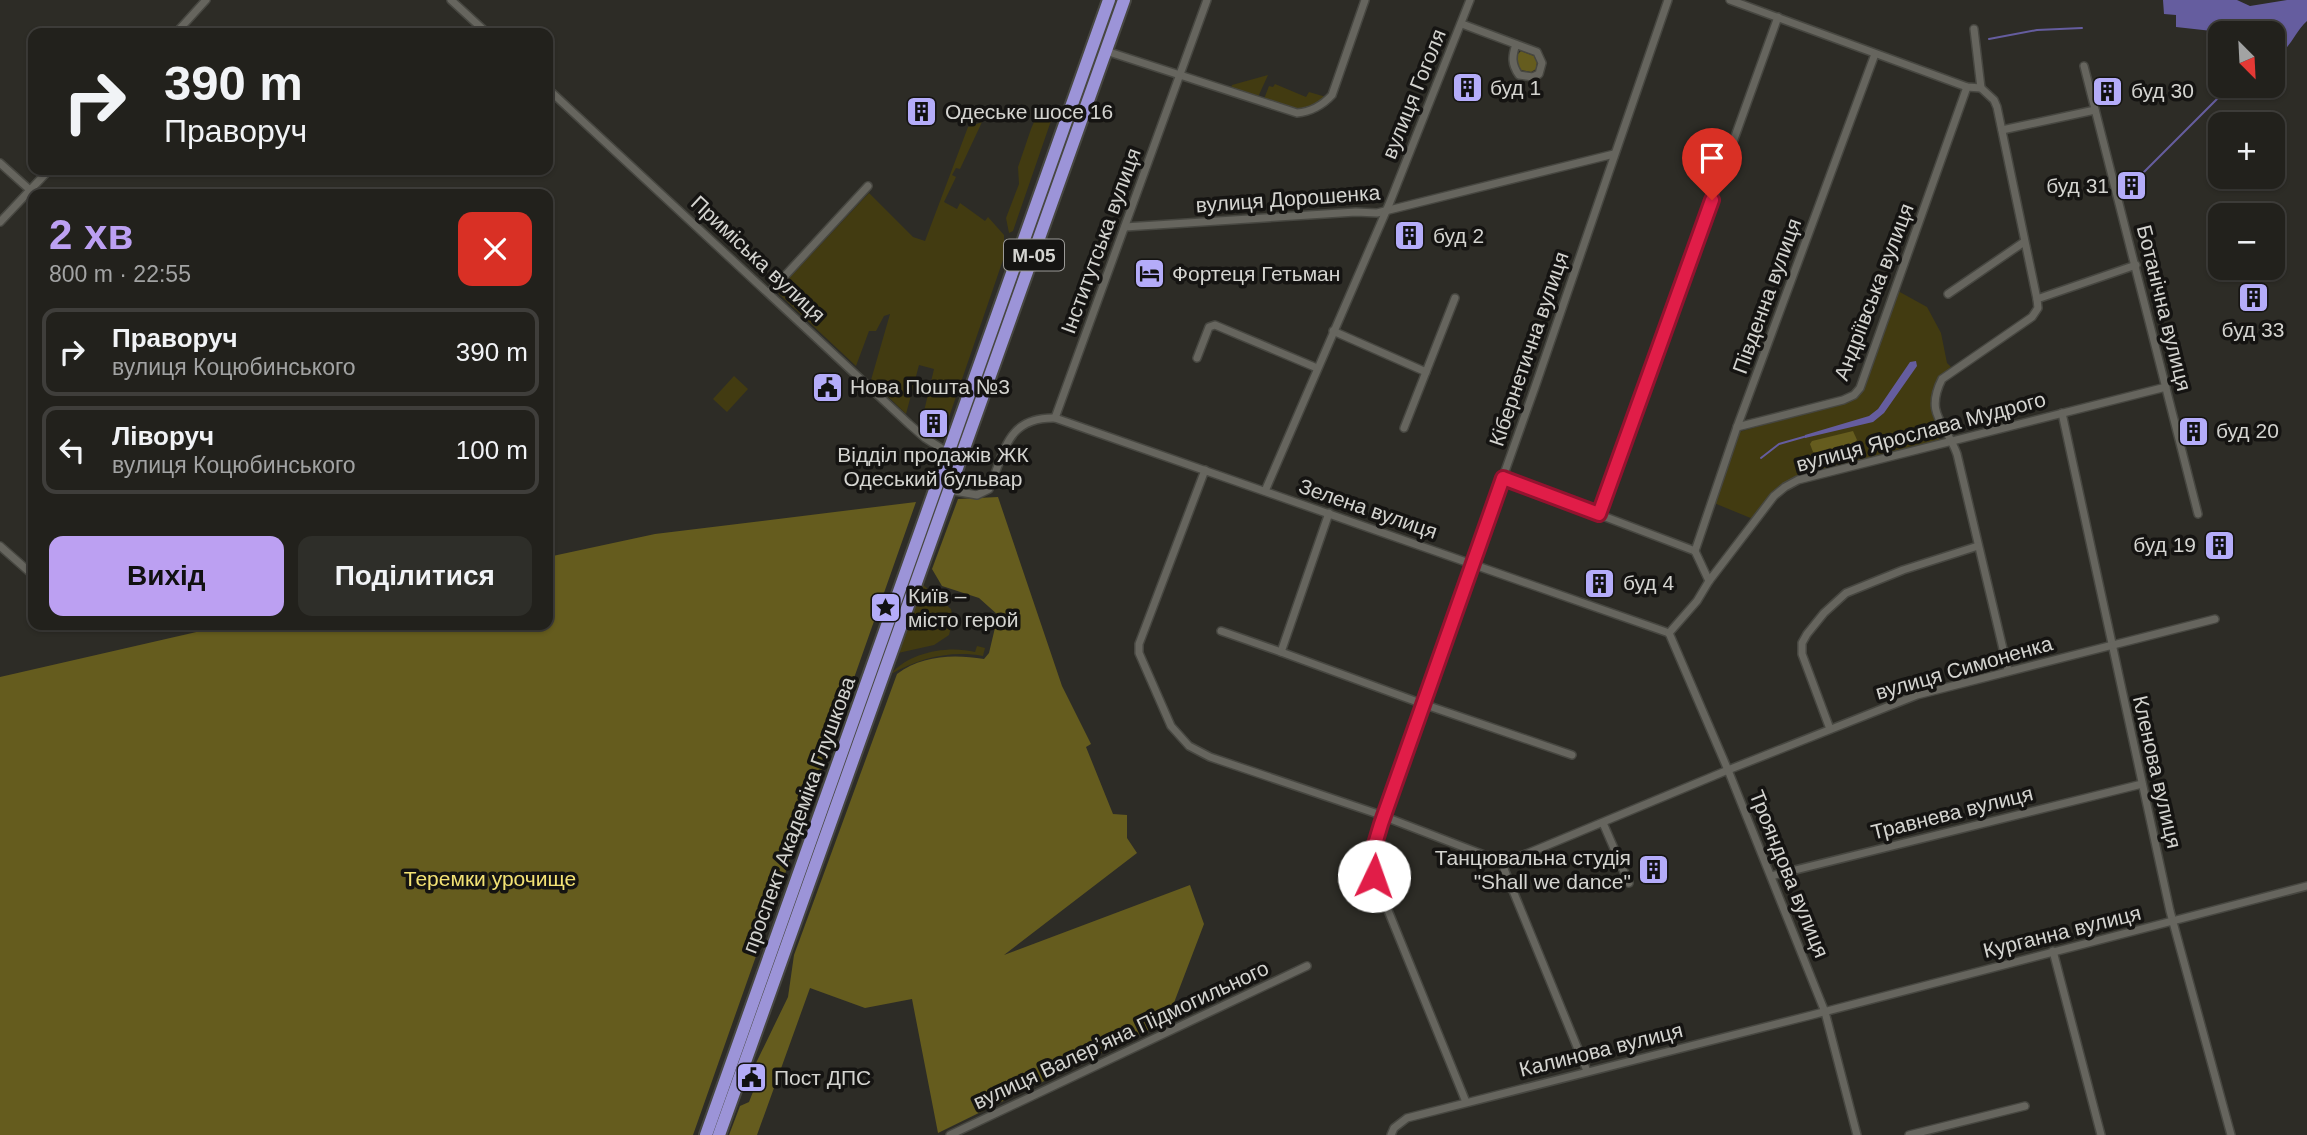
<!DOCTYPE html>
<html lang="uk">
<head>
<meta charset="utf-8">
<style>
	:root { --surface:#22211c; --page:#2e2e29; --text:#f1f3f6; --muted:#a2a3a3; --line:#3f3e3b; --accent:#bca0f2 }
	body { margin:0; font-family:Helvetica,sans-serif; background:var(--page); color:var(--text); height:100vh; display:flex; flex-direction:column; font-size:26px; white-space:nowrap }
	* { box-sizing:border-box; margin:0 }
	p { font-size:23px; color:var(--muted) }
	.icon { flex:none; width:38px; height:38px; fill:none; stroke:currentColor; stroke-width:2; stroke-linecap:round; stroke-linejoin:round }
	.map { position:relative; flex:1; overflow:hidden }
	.drawer { position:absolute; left:28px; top:189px; width:525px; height:441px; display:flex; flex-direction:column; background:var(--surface); border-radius:14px; box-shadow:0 2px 5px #0004,0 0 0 2px var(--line) }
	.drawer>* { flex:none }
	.banner { position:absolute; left:28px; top:28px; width:525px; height:147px; border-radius:14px; box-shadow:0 2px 5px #0004,0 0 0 2px var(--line); background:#22211c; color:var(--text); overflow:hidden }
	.needle { width:46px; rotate:156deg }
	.controls { position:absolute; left:2208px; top:21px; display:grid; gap:14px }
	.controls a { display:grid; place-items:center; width:77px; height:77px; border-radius:14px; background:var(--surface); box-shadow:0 2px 5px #0004,0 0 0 2px var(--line); font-size:35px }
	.pin { position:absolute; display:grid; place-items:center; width:60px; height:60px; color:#fff; margin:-72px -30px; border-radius:50% 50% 50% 0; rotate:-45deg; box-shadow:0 0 7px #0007 }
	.pin .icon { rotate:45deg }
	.me { position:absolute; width:77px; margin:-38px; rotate:3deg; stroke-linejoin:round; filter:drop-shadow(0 0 5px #0008) }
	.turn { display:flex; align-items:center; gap:24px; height:147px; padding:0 21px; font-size:32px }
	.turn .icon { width:91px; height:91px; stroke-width:2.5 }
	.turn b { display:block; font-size:49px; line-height:60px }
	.round { display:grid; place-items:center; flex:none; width:74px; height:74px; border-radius:14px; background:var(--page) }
	.overview { display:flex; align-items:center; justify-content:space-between; height:119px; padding:0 21px }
	h1 { font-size:42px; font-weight:700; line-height:52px; color:var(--accent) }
	.primary-button { display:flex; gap:14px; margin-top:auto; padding:14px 21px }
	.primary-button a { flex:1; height:80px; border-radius:14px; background:var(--accent); color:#111; font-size:28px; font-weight:700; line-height:80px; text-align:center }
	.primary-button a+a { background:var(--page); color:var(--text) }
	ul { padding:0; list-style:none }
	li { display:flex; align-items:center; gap:21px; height:88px; margin:0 14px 10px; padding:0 7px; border:4px solid var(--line); border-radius:14px }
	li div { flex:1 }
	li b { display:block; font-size:26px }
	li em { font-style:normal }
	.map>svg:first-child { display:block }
</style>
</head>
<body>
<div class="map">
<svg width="2307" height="1135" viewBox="0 0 2307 1135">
	<rect width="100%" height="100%" fill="#2d2c26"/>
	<g fill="#423b11">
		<path d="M1268,75L1258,97L1231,88L1232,85Z"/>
		<path d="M1275,84L1306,97L1309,92L1326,97C1300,117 1291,108 1264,99L1269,86L1273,87Z"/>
		<path d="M1051,113L1053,115L1013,231L1009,233L1006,218L1019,184L1018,167L1031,129L1034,122Z"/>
		<path d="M982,122L960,169L956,168L952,175L956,177L944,202L957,209L960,203L985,221L988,217L1004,235V257L948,420L940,429L930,430L921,424L934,369L919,365L906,414L871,380L890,314L884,316L876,331H869L856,366L779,294L778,290L869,193L913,237L925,241L968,127Z"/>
		<path d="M1898,291L1927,307L1941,333L1947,363L1951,367C1937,378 1928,393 1933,412C1935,422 1942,430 1939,440L1797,477C1777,487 1766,500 1753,519L1714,503L1739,432L1855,398Z"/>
		<path d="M734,376L748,389L727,412L713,399Z"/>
		<path d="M922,584L951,609L953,619L949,635L934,645L898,653Z"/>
		<path d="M977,646L985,648L983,656C950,650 920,658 891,674C909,652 949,645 975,652Z"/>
	</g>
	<g fill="#655c1e">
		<path d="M1521,51L1534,56L1537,62L1536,69L1531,72L1521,70L1517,65V55Z"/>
		<path d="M1853,431L1857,440L1853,444L1817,453L1813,452L1810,444L1812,441Z"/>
		<path d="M998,497L1062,686L1091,744L1086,747L1113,814L1127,815V838L1137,853L1004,955L1190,885L1204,924L1167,1021L938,1133L912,999L865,1008L810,988L757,1135H729L740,1106L749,1102L760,1074L756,1063L788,997L794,955L897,674C922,655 954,654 984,659L989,653L998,615L979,598L942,586L932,569L958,499Z"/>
		<path d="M916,502L693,1135H0V677L227,625H548V557L655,534Z"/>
	</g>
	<g fill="#655d9f">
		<path d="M2163,0H2237L2250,6L2287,0H2307V21C2295,32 2292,45 2279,55L2273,52V33H2230L2176,27V15L2164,14Z"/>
		<path d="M1916,361L1917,366L1884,413L1873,422L1805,438V435L1869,416L1878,409L1910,362Z"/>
	</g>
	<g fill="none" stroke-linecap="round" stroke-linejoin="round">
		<g stroke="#655d9f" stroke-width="2">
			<path d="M1989,39L2037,30L2082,28"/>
			<path d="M2129,187L2230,86"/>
			<path d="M1761,458L1779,444L1807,436"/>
		</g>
		<defs>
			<g id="minor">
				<path d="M451,0L487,33"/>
				<path d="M1730,0L1967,87L1981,88"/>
				<path d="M1462,24L1537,52L1542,63L1539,74L1533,77L1519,75C1511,64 1512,56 1516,44"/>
				<path d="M1974,29L1981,88L1994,100L1997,107L2037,299"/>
				<path d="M176,33L206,0"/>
				<path d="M1106,51L1297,113C1310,112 1323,105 1332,95L1365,0"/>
				<path d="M2084,66L2198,514"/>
				<path d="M548,89L909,424L925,438L947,452"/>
				<path d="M2002,130L2095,110"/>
				<path d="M0,163L30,190"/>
				<path d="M0,222L49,170"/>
				<path d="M1125,227L1356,212L1377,213L1614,154"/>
				<path d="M769,293L868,186"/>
				<path d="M1948,294L2024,242"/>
				<path d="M1333,331L1426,372"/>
				<path d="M1197,358L1209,327L1215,325L1317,368"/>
				<path d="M2062,413L2170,911L2231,1135"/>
				<path d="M1055,418L1207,0"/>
				<path d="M1737,427L1843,400L1854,395L1860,388L1967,87"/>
				<path d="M1404,428L1455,298"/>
				<path d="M1205,470L1139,644V653L1171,726L1189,746L1210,757L1375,813L1497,860L1502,864L1728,770L1917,695L2215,619"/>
				<path d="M1503,478L1695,551"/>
				<path d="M949,490L977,495L989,489C1005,452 1006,417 1055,418L1669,633"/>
				<path d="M1265,491L1390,202L1470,0"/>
				<path d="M1329,513L1281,652L1423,704L1572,755"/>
				<path d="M1599,514L1778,17"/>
				<path d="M0,546L33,575"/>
				<path d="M1695,551L1737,427L1875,54"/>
				<path d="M1695,551L1709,581"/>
				<path d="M1221,631L1281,652"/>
				<path d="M1669,633L1697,601L1709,581L1774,496L1785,487L1798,480L2166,387"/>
				<path d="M1669,633L1728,770L1825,1012L1857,1135"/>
				<path d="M2008,670L1957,454C1946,423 1924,415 1942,379L2032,317L2038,308L2037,299L2136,265"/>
				<path d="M1830,729L1802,654V643L1807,634L1824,613L1846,593L1903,570L1978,546"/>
				<path d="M1603,823L1629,883"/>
				<path d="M1502,864L1587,1071"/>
				<path d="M1771,876L2142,784"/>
				<path d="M2053,951L2101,1135"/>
				<path d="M1466,1102L1374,876L1372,854L1399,769L1535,387L1668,0"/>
				<path d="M950,1135L1307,966"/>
				<path d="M1391,1135L1394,1128L1407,1118L1812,1015L2307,886"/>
				<path d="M1909,1135L2025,1106"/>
			</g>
			<g id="trunk">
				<path d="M706,1135L1109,0"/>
				<path d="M719,1135L1124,0"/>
			</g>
		</defs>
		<use href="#minor" stroke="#474741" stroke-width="10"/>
		<use href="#trunk" stroke="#474741" stroke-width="16"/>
		<use href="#minor" stroke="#66655e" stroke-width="7"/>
		<use href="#trunk" stroke="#9c94d8" stroke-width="12"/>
	</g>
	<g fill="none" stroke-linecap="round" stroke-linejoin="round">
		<defs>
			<path id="route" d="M1374,876L1372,854L1381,824L1503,478L1599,514L1712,200"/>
		</defs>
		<use href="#route" stroke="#92132f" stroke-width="18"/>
		<use href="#route" stroke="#e11d48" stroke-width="12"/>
	</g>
	<defs>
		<symbol id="building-square" viewBox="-11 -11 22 22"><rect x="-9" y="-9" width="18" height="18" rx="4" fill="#b4acf9" stroke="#151412"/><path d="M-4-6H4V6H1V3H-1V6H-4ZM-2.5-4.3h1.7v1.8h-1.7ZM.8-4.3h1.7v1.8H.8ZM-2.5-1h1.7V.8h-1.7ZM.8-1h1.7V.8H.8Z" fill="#111"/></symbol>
		<symbol id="hotel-square" viewBox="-11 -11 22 22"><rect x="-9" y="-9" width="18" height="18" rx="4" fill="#b4acf9" stroke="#151412"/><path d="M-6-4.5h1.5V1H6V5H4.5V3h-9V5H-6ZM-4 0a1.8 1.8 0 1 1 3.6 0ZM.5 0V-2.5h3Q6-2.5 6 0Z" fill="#111"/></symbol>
		<symbol id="civic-square" viewBox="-11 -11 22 22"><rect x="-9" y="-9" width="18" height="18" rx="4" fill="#b4acf9" stroke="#151412"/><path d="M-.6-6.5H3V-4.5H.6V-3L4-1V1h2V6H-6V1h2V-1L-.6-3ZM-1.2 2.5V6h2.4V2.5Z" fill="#111"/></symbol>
		<symbol id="sight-square" viewBox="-11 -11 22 22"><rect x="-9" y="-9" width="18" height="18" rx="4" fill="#b4acf9" stroke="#151412"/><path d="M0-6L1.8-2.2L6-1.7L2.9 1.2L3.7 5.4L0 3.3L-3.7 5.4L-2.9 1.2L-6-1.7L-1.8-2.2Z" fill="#111"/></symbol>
	</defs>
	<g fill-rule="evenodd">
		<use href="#building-square" x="1450" y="70" width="35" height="35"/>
		<use href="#building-square" x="2090" y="74" width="35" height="35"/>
		<use href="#building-square" x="904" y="94" width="35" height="35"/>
		<use href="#building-square" x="2114" y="168" width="35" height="35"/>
		<use href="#building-square" x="1392" y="218" width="35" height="35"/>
		<use href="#hotel-square" x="1132" y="256" width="35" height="35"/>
		<use href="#building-square" x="2236" y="280" width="35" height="35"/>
		<use href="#civic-square" x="810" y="370" width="35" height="35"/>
		<use href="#building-square" x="916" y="406" width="35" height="35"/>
		<use href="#building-square" x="2176" y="414" width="35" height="35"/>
		<use href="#building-square" x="2202" y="528" width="35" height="35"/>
		<use href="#building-square" x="1582" y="566" width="35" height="35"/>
		<use href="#sight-square" x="868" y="590" width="35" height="35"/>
		<use href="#building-square" x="1636" y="852" width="35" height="35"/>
		<use href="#civic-square" x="734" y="1060" width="35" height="35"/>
	</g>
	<g text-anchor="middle" stroke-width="7" stroke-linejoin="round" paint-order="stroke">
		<rect fill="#151412" stroke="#9b9a97" stroke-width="2" x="1004" y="239.5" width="60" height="31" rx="5"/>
		<g font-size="19" font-weight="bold" fill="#d4d4d0">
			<text x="1034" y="262">М-05</text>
		</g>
		<g font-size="21" fill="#d4d4d0" stroke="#151412" text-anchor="start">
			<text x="1490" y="95">буд 1</text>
			<text x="2131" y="98">буд 30</text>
			<text x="945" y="119">Одеське шосе 16</text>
			<text x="2109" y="193" text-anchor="end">буд 31</text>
			<text x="1433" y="243">буд 2</text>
			<text x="1172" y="281">Фортеця Гетьман</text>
			<text x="2253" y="337" text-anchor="middle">буд 33</text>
			<text x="850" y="394">Нова Пошта №3</text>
			<text x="2216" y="438">буд 20</text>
			<text x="933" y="462" text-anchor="middle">Відділ продажів ЖК<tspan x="933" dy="24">Одеський бульвар</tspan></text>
			<text x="2196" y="552" text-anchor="end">буд 19</text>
			<text x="1623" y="590">буд 4</text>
			<text x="908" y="603">Київ –<tspan x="908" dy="24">місто герой</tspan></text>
			<text x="1631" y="865" text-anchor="end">Танцювальна студія<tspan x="1631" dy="24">"Shall we dance"</tspan></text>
			<text x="774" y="1085">Пост ДПС</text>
		</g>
		<g font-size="21" fill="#d4d4d0" stroke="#151412">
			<text transform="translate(1414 94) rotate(-68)" y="7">вулиця Гоголя</text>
			<text transform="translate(1288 199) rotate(-4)" y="7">вулиця Дорошенка</text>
			<text transform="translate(1101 241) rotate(-70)" y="7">Інститутська вулиця</text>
			<text transform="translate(758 259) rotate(43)" y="7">Приміська вулиця</text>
			<text transform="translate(1874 292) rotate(-69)" y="7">Андріївська вулиця</text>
			<text transform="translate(1767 296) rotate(-70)" y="7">Південна вулиця</text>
			<text transform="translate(2164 308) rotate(76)" y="7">Ботанічна вулиця</text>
			<text transform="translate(1529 349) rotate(-71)" y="7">Кібернетична вулиця</text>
			<text transform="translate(1921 432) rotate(-15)" y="7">вулиця Ярослава Мудрого</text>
			<text transform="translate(1368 509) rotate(19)" y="7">Зелена вулиця</text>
			<text transform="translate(1964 668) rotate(-16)" y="7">вулиця Симоненка</text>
			<text transform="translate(2157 772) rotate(77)" y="7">Кленова вулиця</text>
			<text transform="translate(1952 813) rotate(-14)" y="7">Травнева вулиця</text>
			<text transform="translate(799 815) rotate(-70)" y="7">проспект Академіка Глушкова</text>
			<text transform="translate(1789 874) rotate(68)" y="7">Трояндова вулиця</text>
			<text transform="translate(2062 932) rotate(-14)" y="7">Курганна вулиця</text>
			<text transform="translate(1121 1035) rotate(-25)" y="7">вулиця Валерʼяна Підмогильного</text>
			<text transform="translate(1601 1050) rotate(-14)" y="7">Калинова вулиця</text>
		</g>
		<g font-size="21" fill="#f3e274" stroke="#151412">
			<text x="490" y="886">Теремки урочище</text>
		</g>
	</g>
</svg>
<div class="controls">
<a><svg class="needle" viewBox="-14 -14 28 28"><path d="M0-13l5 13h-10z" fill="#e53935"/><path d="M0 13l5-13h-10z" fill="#a2a3a3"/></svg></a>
<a>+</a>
<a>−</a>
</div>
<div class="pin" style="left:1712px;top:200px;background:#d93025"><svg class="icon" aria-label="arrive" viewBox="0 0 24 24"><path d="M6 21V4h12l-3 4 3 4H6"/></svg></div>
<svg class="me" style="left:1374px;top:876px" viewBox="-20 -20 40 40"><circle r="19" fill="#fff"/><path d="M0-13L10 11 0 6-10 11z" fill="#e11d48"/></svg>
<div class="banner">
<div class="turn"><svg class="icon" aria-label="right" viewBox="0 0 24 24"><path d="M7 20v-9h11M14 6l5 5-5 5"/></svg><div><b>390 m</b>Праворуч</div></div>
</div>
<section class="drawer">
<div class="overview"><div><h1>2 хв</h1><p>800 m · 22:55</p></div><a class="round" style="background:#d93025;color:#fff"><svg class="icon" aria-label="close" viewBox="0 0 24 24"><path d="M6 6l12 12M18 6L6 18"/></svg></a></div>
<ul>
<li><svg class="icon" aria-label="right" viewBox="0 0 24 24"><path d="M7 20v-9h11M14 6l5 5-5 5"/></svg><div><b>Праворуч</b><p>вулиця Коцюбинського</p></div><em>390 m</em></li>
<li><svg class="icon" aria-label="left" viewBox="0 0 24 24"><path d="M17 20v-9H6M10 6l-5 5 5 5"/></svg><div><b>Ліворуч</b><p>вулиця Коцюбинського</p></div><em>100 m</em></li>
</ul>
<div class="primary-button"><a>Вихід</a><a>Поділитися</a></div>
</section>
</div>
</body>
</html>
